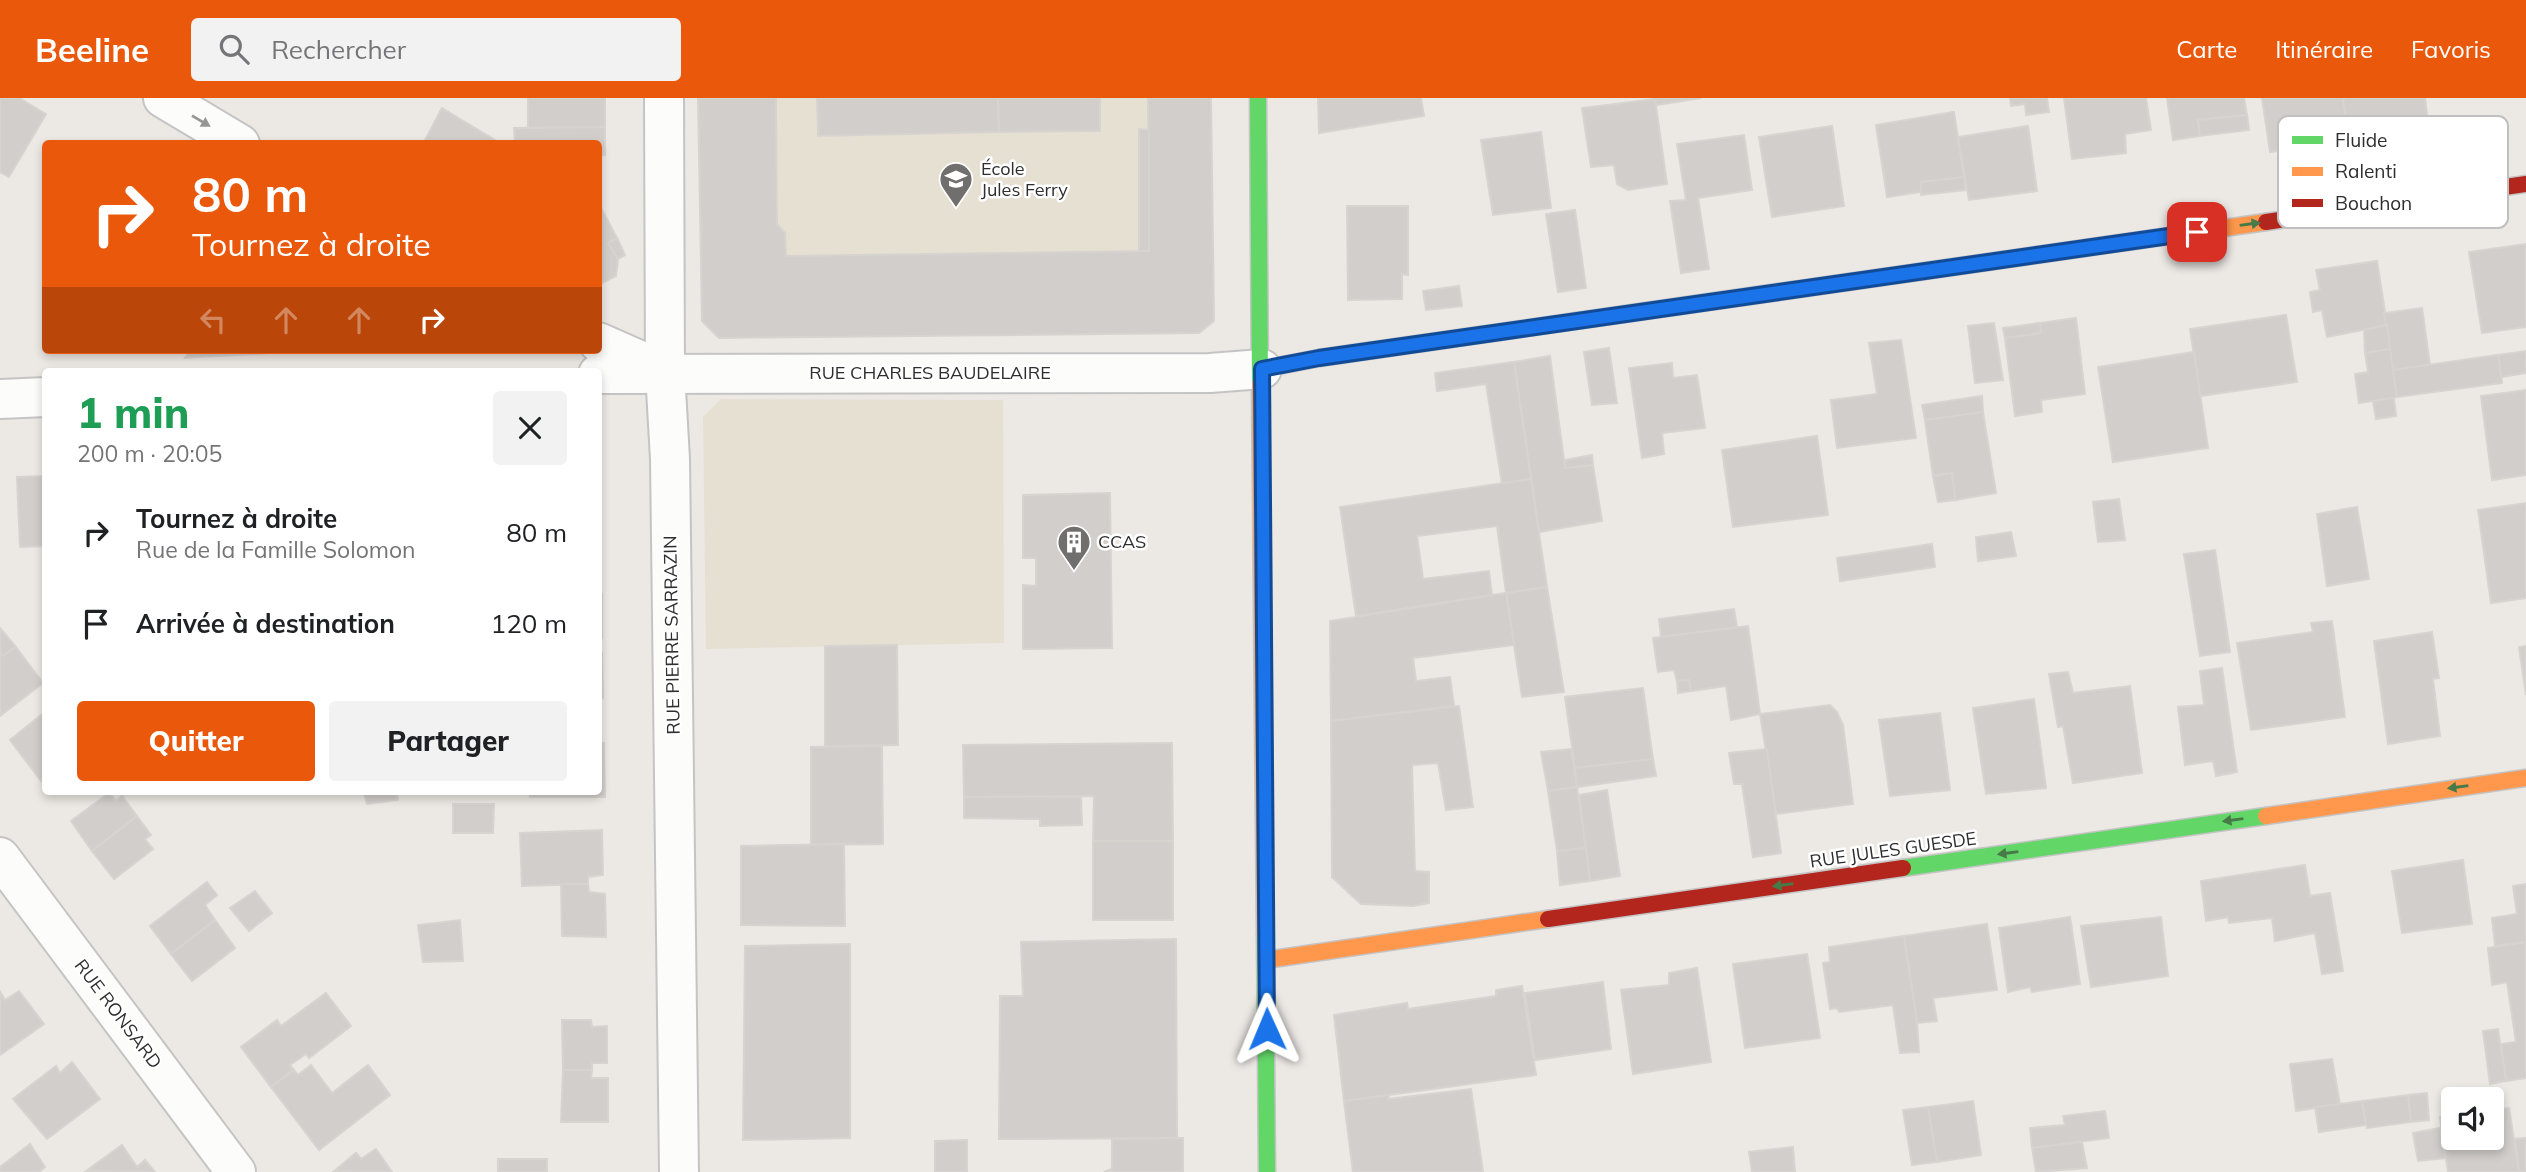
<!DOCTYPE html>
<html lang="fr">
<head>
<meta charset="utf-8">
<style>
	:root { --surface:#fff; --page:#f2f2f2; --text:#202124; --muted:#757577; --accent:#ea580c }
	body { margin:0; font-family:Mulish,sans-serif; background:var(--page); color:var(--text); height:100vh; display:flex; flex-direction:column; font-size:26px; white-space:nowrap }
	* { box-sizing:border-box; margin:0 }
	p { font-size:23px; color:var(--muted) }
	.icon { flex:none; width:38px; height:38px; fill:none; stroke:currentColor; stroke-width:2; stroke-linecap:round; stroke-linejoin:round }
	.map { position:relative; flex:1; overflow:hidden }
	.panel { position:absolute; left:42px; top:270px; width:560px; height:427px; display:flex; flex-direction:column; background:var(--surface); border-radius:7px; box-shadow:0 4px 10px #0003 }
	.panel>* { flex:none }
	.top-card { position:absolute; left:42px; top:42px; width:560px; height:214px; border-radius:7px; box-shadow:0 4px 10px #0003; background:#ea580c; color:#fff; overflow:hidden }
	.fabs { position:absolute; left:2441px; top:989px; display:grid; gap:14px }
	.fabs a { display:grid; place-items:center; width:63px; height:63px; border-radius:7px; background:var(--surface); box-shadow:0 4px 10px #0003; font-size:35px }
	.pin { position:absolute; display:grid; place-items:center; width:60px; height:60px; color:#fff; margin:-30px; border-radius:14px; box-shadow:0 4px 10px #0006 }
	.me { position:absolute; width:77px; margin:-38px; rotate:359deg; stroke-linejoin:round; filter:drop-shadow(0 0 5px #0008) }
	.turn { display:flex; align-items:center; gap:24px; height:147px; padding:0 35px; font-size:32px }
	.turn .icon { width:91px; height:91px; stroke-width:2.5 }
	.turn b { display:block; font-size:49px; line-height:60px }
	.lanes { display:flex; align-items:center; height:66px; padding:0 35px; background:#0003; justify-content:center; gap:35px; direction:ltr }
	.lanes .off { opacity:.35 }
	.round { display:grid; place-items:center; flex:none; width:74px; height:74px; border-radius:7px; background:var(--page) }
	.overview { display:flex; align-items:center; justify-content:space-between; height:119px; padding:0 35px }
	h1 { font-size:42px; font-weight:800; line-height:52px; color:#1e9e55 }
	.button { display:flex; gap:14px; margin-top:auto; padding:14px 35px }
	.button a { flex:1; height:80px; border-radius:7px; background:var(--accent); color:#fff; font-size:28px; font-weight:800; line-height:80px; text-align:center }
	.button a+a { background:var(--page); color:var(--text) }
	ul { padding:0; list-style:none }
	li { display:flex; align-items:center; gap:21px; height:91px; padding:0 35px }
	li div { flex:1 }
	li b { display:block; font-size:26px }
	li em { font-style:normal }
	header { display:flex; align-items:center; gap:42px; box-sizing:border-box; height:98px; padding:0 35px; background:var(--accent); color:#fff }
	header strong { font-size:33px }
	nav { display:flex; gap:38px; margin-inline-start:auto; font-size:24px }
	.search { width:490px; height:63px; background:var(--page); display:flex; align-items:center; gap:18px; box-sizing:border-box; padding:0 24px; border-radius:7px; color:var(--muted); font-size:26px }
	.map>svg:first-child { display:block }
</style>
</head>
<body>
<header>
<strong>Beeline</strong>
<div class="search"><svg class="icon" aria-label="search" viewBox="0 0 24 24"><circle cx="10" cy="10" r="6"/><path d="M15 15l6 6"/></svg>Rechercher</div>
<nav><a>Carte</a><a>Itinéraire</a><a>Favoris</a></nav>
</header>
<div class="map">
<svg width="2526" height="1074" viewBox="0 0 2526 1074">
	<rect width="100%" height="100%" fill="#ece8e4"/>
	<g fill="#e6e0d3">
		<path d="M698,0H1211L1214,223L1199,235L719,240L702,223Z"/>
		<path d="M721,301L1003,302L1004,545L706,551L703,319Z"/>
	</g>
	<g fill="#d1cecb" stroke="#d7d4d0" stroke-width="2">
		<path d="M0,0H19L46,16L9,79L0,74Z"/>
		<path d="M528,0H605V29L528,30Z"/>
		<path d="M698,0H776L777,126L785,135L786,158L1149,153L1148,0H1211L1214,223L1199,235L719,240L702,223Z"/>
		<path d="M817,0H998L999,34L818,38Z"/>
		<path d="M998,0H1100V33L999,34Z"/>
		<path d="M1318,0H1421L1424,18L1319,35Z"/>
		<path d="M1655,0H1701L1656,7Z"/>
		<path d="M2010,0H2047L2049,14L2026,17L2025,6L2011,8Z"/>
		<path d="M2064,0H2146L2151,32L2125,36L2126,55L2072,61Z"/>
		<path d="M2167,0H2244L2247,17L2198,22L2200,38L2173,42Z"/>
		<path d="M2262,0H2343L2349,42L2270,54Z"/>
		<path d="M2343,0H2425L2429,31L2349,42Z"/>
		<path d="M1655,1L1667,86L1628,92L1617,86L1614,67L1591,69L1582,10Z"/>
		<path d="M442,10L498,44L497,46H423Z"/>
		<path d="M1954,14L1964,79L1921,84V94L1887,99L1876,27Z"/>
		<path d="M2247,17L2249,32L2200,38L2198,22Z"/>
		<path d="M1832,28L1844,108L1772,119L1759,39Z"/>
		<path d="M2028,28L2037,93L1969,102L1958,39Z"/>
		<path d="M605,29V57H598V46H515L514,30Z"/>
		<path d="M1139,31L1149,32V153H1139Z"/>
		<path d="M1541,34L1551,110L1493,117L1481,42Z"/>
		<path d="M1744,37L1752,92L1698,100L1709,171L1681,175L1670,103L1686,102L1677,46Z"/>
		<path d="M1964,79L1965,92L1921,97V84Z"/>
		<path d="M598,104L617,140L608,145L618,161L616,178L598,187Z"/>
		<path d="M1347,108H1408V177L1402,176V201L1348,202Z"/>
		<path d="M1575,112L1586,190L1558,194L1546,116Z"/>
		<path d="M617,140L625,157L618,161L608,145Z"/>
		<path d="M2526,146V229L2482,235L2469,154Z"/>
		<path d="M2377,163L2387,227L2327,239L2322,212L2313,214L2310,194L2320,192L2316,172Z"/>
		<path d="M1459,188L1462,208L1426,212L1423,193Z"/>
		<path d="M2422,210L2430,267L2393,272L2384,215Z"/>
		<path d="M2286,217L2297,284L2200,298L2190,231Z"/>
		<path d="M2076,220L2085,296L2041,302L2042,314L2015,318L2005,240L2041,235L2040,225Z"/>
		<path d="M1994,225L2003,282L1975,285L1968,228Z"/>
		<path d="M2040,225L2041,235L2005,240L2003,230Z"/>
		<path d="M2387,227L2390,251L2365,255L2364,232Z"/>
		<path d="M1901,242L1916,340L1837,350L1831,302L1877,296L1869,245Z"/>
		<path d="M1609,250L1617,305L1592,307L1584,254Z"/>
		<path d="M2390,251L2397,299L2359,305L2355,276L2368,274L2365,255Z"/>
		<path d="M190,252H273L271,255L185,260Z"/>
		<path d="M2526,253V275L2501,279L2498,257Z"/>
		<path d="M2194,254L2208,350L2113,364L2098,269Z"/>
		<path d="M2498,257L2502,285L2397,299L2393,272Z"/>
		<path d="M1550,258L1565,370L1593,367L1602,423L1539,434L1514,264Z"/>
		<path d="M1514,264L1531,381L1502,386L1486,286L1437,293L1435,275Z"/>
		<path d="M1672,265L1673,280L1697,277L1705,330L1662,335L1664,356L1642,360L1629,270Z"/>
		<path d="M2526,292V377L2492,382L2481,298Z"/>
		<path d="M1982,298L1983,314L1925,322L1922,307Z"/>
		<path d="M2394,300L2396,318L2376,321L2373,303Z"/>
		<path d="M1983,314L1996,395L1955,402L1952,375L1933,378L1925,322Z"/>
		<path d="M1817,338L1828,417L1733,429L1722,352Z"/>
		<path d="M1592,357L1593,367L1565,370V362Z"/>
		<path d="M1952,375L1955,402L1938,404L1933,378Z"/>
		<path d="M46,378V448L20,449L17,379Z"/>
		<path d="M1531,381L1547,489L1506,495L1497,428L1417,438L1423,481L1489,473L1492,497L1356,518L1340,409Z"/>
		<path d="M1110,395L1112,550L1023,551V487L1036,488V460H1023V397Z"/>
		<rect x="598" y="397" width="3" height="45"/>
		<path d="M2119,401L2125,442L2098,444L2093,404Z"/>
		<path d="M2526,405V500L2491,505L2478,412Z"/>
		<path d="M2357,409L2369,481L2327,488L2317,416Z"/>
		<path d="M2011,434L2016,458L1978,463L1976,439Z"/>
		<path d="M1932,446L1935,469L1840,483L1837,460Z"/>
		<path d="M2215,452L2230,554L2200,558L2184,456Z"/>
		<path d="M1547,489L1564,594L1522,599L1506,495Z"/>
		<path d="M1506,495L1514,547L1413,560L1416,583L1450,579L1454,608L1331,623L1330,523Z"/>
		<rect x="598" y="496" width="4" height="44"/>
		<path d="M1734,511L1737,529L1661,539L1659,521Z"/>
		<path d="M2332,523L2345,619L2251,632L2237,545L2313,534L2311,525Z"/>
		<path d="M1748,528L1760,616L1731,622L1726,588L1691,593L1689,582L1677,583L1674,572L1658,574L1653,540Z"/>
		<path d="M0,530L16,549L3,558L0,554Z"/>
		<path d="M2432,534L2439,580L2433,581L2440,638L2388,646L2374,543Z"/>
		<path d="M897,547L898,647L825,648V548Z"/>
		<path d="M2526,548V597L2519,549Z"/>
		<path d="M16,549L43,585L0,618V554L3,558Z"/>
		<path d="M598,555H602L603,600H598Z"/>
		<path d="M2222,570L2237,674L2216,678L2213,663L2185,667L2178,609L2204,607L2200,573Z"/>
		<path d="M2068,574L2073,595L2130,588L2142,675L2073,685L2063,628L2058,629L2049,576Z"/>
		<path d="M1689,582L1691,593L1678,595L1677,583Z"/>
		<path d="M1643,590L1653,661L1575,670L1565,599Z"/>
		<path d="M2034,601L2046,690L1986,696L1973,610Z"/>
		<path d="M1830,607L1837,614L1843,627L1853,706L1776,716L1760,616Z"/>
		<path d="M1459,608L1473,709L1446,712L1438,665L1412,667L1415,773L1429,774V805L1413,808L1361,806L1332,779L1331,623Z"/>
		<path d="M46,613V680L41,683L10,642Z"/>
		<path d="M1940,615L1950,692L1890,698L1879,622Z"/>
		<path d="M598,645H604L605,699H530V693H598Z"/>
		<path d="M1172,645L1173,743H1093L1094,698L964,699L963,647Z"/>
		<path d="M882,648L883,746L811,747V649Z"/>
		<path d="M1571,651L1577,689L1548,693L1541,654Z"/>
		<path d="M1767,651L1781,755L1753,759L1742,686H1734L1729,655Z"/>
		<path d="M1653,661L1656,678L1577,689L1575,670Z"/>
		<path d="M1577,689L1586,750L1557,753L1548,693Z"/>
		<path d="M1607,692L1620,778L1590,783L1579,697Z"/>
		<path d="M363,693H396L398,702L367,706Z"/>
		<path d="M109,695L116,703L122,698L137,718L92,753L71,723Z"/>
		<path d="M964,699H1081L1082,727L1040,728V721L964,720Z"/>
		<path d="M453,706H494L493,735H453Z"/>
		<path d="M137,718L151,737L145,741L153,751L114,781L92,753Z"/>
		<path d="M602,732L603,777L588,779V786L522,788L520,735Z"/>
		<rect x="1093" y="743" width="80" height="79"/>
		<path d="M844,746L845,828L741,827V748Z"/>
		<path d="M1586,750L1590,783L1560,787L1557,753Z"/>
		<path d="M2463,762L2472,826L2402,835L2392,773Z"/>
		<path d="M2305,767L2310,798L2330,795L2343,873L2322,876L2315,835L2275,843L2272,820L2229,825L2228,819L2206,823L2201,783Z"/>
		<path d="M207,784L217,797L205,807L215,822L171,856L150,828Z"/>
		<path d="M561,786H588L589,794L605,796L606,839L562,838Z"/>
		<path d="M2526,786V844L2495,848L2492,820L2517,816L2513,788Z"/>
		<path d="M255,793L272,815L249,833L230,810Z"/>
		<path d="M2070,819L2080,886L2032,894L2030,889L2008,894L1999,830Z"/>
		<path d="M2161,819L2168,878L2091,889L2081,828Z"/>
		<path d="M215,822L235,850L192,883L171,856Z"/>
		<path d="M460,822L463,863L423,864L418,827Z"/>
		<path d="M1987,826L1997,892L1933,900L1937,923L1917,925L1904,838Z"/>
		<path d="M1904,838L1917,925L1919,954L1900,955L1893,907L1839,914L1837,910L1830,911L1823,865L1830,864L1829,849Z"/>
		<path d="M1176,841L1177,1040L999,1041L1000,898H1023L1021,844Z"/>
		<path d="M2526,844V980L2506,983L2501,946L2516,944L2507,884L2492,887L2488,850Z"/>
		<path d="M850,846V1040L743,1042L745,848Z"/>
		<path d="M1807,856L1820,940L1745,950L1733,866Z"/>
		<path d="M1697,870L1711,964L1633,976L1621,892L1669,887V875Z"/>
		<path d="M1603,884L1611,951L1535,962L1525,895Z"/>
		<path d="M1522,888L1536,977L1344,1003L1334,917L1407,905L1408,911L1496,898V892Z"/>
		<path d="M19,893L44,926L0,957V894L5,902Z"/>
		<path d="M326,895L351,928L309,960L306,956L290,967L294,972L271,989L241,949L277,922L281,928Z"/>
		<path d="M562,922H591L592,929L607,928V965H592V972H563Z"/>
		<path d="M2498,931L2506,983L2490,986L2483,933Z"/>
		<path d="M2332,961L2340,1006L2296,1013L2290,966Z"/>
		<path d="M72,964L100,1001L47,1041L13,1001L56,968L60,975Z"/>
		<path d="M311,967L332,995L368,967L390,997L319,1052L271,989L294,972L298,977Z"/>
		<path d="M563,972H592L591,980H608V1024H561Z"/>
		<path d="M1471,991L1483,1074H1353L1344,1003L1389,997L1388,1001Z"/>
		<path d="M2427,995L2429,1022L2411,1024L2408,997Z"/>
		<path d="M2408,997L2411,1024L2367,1030L2362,1003Z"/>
		<path d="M1973,1003L1981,1057L1937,1064L1928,1009Z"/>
		<path d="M2362,1003L2366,1027L2319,1034L2315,1009Z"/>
		<path d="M1928,1009L1937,1064L1912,1067L1903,1012Z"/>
		<path d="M2509,1010L2519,1074H2448L2440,1019L2454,1017V1040H2492V1012Z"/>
		<path d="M2105,1013L2109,1040L2032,1050L2030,1030L2065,1027L2063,1018Z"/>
		<path d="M2440,1030L2445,1060L2418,1063L2413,1035Z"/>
		<path d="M1183,1040V1074H1104L1112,1071V1041Z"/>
		<path d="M2526,1040V1074H2519L2515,1041Z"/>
		<path d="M967,1042V1074H935V1043Z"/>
		<path d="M2082,1044L2087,1070L2036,1074L2032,1050Z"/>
		<path d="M30,1046L45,1069L39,1074H0V1069Z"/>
		<path d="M122,1047L137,1069L145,1062L155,1074L86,1073Z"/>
		<path d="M1793,1049L1795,1074H1752L1749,1054Z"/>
		<path d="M376,1051L392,1074L334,1073L356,1055L361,1061Z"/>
		<rect x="498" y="1061" width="49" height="13"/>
	</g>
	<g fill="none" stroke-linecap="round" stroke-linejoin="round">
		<defs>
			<g id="street">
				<path d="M163,0L240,46"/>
				<path d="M664,0L665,274L670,361L679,1074"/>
				<path d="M598,244L657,270"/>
				<path d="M598,276L1210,275L1262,271"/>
				<path d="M0,301L46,299"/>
				<path d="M0,759L236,1074"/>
			</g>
			<g id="fast">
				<path d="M1258,0L1260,286"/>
				<path d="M1903,770L2266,718"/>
				<path d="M1265,837L1267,1074"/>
			</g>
			<g id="slow">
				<path d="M1778,194L2266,124"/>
				<path d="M1260,286L1265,837"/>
				<path d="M2266,718L2526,680"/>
				<path d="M1266,862L1548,821"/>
			</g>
			<g id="jam">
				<path d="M2266,124L2526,86"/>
				<path d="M1262,271L1319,260L1778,194"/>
				<path d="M1548,821L1903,770"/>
			</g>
		</defs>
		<use href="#street" stroke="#c5c4c5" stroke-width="42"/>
		<use href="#fast" stroke="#c5c4c5" stroke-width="19"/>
		<use href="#slow" stroke="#c5c4c5" stroke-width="19"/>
		<use href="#jam" stroke="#c5c4c5" stroke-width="19"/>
		<use href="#street" stroke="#fcfcfb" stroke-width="38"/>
		<use href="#fast" stroke="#63d668" stroke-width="16"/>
		<use href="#slow" stroke="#ff974d" stroke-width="16"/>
		<use href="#jam" stroke="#b3261e" stroke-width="16"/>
	</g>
	<defs><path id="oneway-solid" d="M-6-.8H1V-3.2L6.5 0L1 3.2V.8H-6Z" transform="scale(1.75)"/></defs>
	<use fill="#959594" href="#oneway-solid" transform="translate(201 23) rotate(31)"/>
	<g fill="#467a48">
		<use href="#oneway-solid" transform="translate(2250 126) rotate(-8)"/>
		<use href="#oneway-solid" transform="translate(2458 689) rotate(172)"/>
		<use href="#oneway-solid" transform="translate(2233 722) rotate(172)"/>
		<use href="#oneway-solid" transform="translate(2008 755) rotate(172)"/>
		<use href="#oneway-solid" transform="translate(1783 787) rotate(172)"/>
	</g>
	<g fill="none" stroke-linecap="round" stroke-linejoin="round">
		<defs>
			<path id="route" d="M1267,931L1262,271L1319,260L2197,134"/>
		</defs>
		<use href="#route" stroke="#114b97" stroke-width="18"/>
		<use href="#route" stroke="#1a73e8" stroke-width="12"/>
	</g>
	<defs>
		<symbol id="school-pin" viewBox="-11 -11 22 30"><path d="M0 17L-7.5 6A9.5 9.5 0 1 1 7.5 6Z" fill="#706f6e" stroke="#fff"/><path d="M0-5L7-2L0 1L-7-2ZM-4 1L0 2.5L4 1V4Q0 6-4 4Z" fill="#fff"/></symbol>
		<symbol id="building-pin" viewBox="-11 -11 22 30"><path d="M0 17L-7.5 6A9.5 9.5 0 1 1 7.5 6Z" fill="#706f6e" stroke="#fff"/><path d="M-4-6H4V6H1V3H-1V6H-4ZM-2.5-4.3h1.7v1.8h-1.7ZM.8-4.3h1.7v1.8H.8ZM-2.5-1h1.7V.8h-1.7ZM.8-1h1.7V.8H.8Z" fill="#fff"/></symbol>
	</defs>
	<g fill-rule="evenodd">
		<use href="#school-pin" x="937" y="62" width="38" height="52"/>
		<use href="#building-pin" x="1055" y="425" width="38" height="52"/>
	</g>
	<g text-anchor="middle" stroke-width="5" stroke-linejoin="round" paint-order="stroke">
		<g font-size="18" fill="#2e2e2e" stroke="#fff" text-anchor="start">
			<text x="981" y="77">École<tspan x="981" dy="21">Jules Ferry</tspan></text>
			<text x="1098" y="450">CCAS</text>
		</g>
		<g font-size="18" fill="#2e2e2e" stroke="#fff">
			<text x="930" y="281">RUE CHARLES BAUDELAIRE</text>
			<text transform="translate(672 537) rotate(-91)" y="6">RUE PIERRE SARRAZIN</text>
			<text transform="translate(1893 752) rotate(-8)" y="6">RUE JULES GUESDE</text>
			<text transform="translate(118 916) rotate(53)" y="6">RUE RONSARD</text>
		</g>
	</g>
	<rect x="2278" y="18" width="230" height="112" rx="10" fill="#fff" stroke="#c0c0c0" stroke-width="2"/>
	<rect x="2292" y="38" width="31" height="8" fill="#63d668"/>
	<rect x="2292" y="69" width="31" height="9" fill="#ff974d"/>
	<rect x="2292" y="101" width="31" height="8" fill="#b3261e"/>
	<g font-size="19" fill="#2e2e2e">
		<text x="2335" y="49">Fluide</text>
		<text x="2335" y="80">Ralenti</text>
		<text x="2335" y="112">Bouchon</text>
	</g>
</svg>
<div class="fabs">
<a><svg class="icon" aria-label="sound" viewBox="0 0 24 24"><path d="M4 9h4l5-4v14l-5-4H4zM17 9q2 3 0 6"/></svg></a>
</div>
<div class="pin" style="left:2197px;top:134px;background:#d93025"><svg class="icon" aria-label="arrive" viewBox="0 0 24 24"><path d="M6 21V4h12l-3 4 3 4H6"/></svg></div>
<svg class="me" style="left:1267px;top:931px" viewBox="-20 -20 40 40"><path d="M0-17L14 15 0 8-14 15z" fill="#1a73e8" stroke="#fff" stroke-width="4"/></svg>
<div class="top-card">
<div class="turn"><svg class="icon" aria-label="right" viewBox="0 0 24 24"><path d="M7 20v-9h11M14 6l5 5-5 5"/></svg><div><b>80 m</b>Tournez à droite</div></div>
<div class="lanes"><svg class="icon off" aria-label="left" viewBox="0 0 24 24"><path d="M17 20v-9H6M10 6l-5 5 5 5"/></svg><svg class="icon off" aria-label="ahead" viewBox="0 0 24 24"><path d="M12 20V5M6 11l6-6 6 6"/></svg><svg class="icon off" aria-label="ahead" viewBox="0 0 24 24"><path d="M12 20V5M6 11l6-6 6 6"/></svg><svg class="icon" aria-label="right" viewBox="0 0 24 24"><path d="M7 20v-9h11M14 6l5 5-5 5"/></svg></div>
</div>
<section class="panel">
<div class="overview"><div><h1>1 min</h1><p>200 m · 20:05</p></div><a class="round"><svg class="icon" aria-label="close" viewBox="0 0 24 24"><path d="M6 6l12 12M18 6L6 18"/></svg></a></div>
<ul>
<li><svg class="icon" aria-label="right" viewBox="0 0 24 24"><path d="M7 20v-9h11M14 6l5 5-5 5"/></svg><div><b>Tournez à droite</b><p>Rue de la Famille Solomon</p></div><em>80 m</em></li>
<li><svg class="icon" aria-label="arrive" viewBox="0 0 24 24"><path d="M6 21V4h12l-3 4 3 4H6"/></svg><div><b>Arrivée à destination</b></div><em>120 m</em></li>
</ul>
<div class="button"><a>Quitter</a><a>Partager</a></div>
</section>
</div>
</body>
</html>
